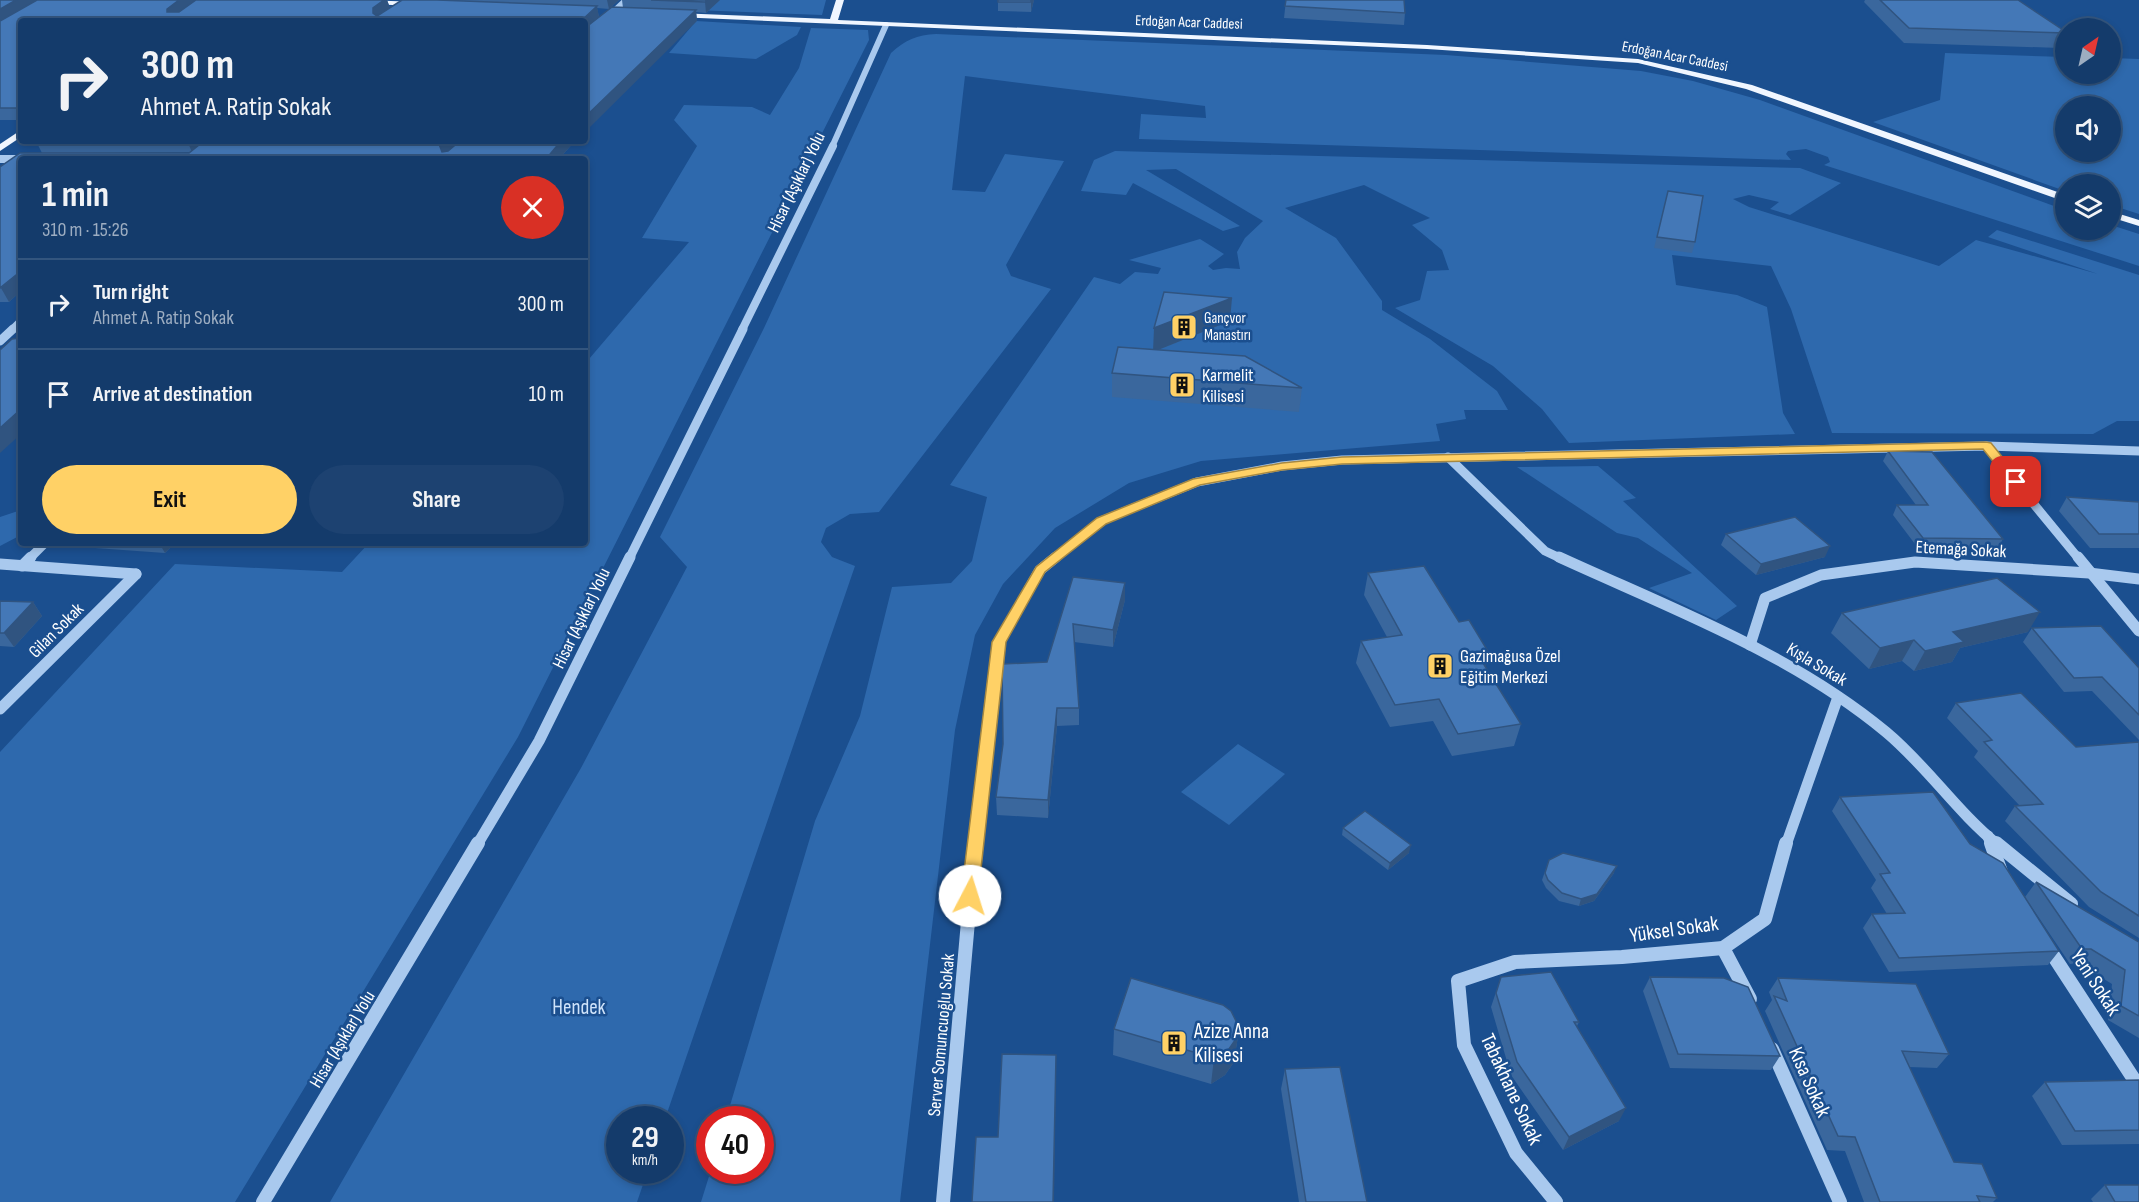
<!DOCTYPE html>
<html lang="en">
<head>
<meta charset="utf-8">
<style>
	:root { --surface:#143b6b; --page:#1d4271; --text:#f1f3f6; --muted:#9dadc1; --line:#33557e; --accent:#ffd166 }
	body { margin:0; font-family:"Sofia Sans Condensed",sans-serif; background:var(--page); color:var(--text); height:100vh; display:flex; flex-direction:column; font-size:22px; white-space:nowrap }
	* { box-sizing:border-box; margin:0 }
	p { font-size:20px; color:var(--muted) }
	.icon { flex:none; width:33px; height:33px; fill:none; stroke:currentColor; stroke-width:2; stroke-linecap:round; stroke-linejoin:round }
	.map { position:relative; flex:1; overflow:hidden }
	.side { position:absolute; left:18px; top:156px; width:570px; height:390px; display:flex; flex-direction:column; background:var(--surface); border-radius:6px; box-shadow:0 3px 9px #0003,0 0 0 2px var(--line) }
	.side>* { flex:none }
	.guide { position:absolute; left:18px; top:18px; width:570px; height:126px; border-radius:6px; box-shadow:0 3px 9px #0003,0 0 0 2px var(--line); background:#143b6b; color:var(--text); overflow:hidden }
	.needle { width:39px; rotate:34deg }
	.tools { position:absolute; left:2055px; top:18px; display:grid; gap:12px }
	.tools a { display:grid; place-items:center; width:66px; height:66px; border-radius:50%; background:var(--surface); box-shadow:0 3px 9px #0003,0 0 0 2px var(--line); font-size:30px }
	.speed { position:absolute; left:606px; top:1106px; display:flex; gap:12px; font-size:30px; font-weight:700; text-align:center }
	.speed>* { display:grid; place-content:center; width:78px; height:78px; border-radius:50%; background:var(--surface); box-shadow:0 3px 9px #0003,0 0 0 2px var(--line); line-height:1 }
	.speed small { font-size:15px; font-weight:400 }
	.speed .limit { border:9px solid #d22; background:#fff; color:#111 }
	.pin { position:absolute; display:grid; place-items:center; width:51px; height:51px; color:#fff; margin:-26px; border-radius:12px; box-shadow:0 3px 9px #0006 }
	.me { position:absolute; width:66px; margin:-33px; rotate:5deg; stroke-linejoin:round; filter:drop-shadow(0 0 4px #0008) }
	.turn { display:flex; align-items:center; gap:21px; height:126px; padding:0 24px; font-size:27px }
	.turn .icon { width:78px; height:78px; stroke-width:2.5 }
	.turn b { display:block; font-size:42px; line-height:51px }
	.round { display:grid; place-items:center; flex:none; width:63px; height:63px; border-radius:32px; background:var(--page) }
	.headline { display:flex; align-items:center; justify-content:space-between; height:102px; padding:0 24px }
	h1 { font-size:36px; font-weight:700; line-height:45px }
	.action { display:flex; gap:12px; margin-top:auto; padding:12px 24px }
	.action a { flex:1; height:69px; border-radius:36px; background:var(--accent); color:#111; font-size:24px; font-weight:700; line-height:69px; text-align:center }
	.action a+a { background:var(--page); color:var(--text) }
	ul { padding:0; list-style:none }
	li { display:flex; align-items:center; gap:18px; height:90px; padding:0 24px; border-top:2px solid var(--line) }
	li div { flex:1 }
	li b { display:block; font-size:22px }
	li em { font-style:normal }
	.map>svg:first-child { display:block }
</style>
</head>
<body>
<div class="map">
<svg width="2139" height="1202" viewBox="0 0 2139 1202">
	<rect width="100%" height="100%" fill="#1b4f8f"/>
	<g fill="#2e69ad" fill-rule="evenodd">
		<path d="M645,0H826L822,15L644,8Z"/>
		<path d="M696,21L801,27L797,35L756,59L669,53Z"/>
		<path d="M811,28L868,30L869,40L518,737L235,1202H0V752L175,564L342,572L369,543H585V359H589L689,242L642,238L697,146L674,120L684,105L752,107L770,115L799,68Z"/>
		<path d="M936,34L1446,55L1641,71L1693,81L1760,100L2065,210L2066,230H2110L2111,225L2139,234V266L1824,165L1830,162L1828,157L1806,149L1788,151L1786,154L1791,160L1139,139L1141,114L1206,118L1205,106L965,76L952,190L985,192L1005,154L1064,161L1006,265L1011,276L1051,289L879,512L850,514L826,528L821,542L832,557L855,566L665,1119H620V1170H648L637,1202H330L581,768L687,567L660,537L764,328L891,53C905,40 917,35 936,34Z"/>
		<path d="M1945,53L2065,57L2066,74H2110L2111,58L2139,59V214L2111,205L2110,184H2066L2065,191L1873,122L1940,100ZM2066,106H2110V152H2066Z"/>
		<path d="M1115,151L1800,168L1841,183L1790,215L1770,209L1779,202L1749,195L1733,199L1749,207L1939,266L1976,240L2098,274L1988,237L1997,230L2139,275V421H2117L2093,434L1832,433L1791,309L1771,266L1672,255L1676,285L1737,295L1767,307L1783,413L1795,434L1569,443L1542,409L1493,366L1395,308L1420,300L1427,271L1449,270L1442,250L1412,225L1430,218L1364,185L1285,208L1336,238L1382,301V310L1430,339L1497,391L1508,410H1464L1466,419L1436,424L1440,441L1201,461L1129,483L1055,528L1003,584L975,635L955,730L900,1202H701L711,1170H760V1119H726L815,821L860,716L892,587L951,583L972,561L987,497L950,485L1094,277L1120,284L1135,272L1158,274L1161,268L1129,260L1200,239L1224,254L1208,266L1213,270L1226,268L1240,269L1237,252L1245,238L1263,221L1176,169L1146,170L1240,226L1223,231L1133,183L1126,195L1081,191L1094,160Z"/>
		<path d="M1598,466L1636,498L1623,501L1737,606L1716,620L1649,588L1692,573L1638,538L1617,533L1517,467Z"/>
		<path d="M21,510V535L0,546V517Z"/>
		<path d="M1238,744L1285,774L1229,825L1181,792Z"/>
	</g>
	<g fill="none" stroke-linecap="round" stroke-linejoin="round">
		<g stroke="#a9c9ee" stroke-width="6">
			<path d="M608,17L626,0"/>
			<path d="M832,147L886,25"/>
		</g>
		<g stroke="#a9c9ee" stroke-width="8">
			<path d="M0,159H23"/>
			<path d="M12,330L21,321"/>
			<path d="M742,330L833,146"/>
		</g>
		<g stroke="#a9c9ee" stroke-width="9">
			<path d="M0,341L13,329"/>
			<path d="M1986,446L2079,559"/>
			<path d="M1448,457L1545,551L1562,559"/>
			<path d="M29,559L45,543"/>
			<path d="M629,559L743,329"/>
			<path d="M1054,559L1101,521L1197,482L1282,466L1342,460L1986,446L2139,451"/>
		</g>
		<g stroke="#a9c9ee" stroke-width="11">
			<path d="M1559,557C1670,608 1791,653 1886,732C1927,766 1957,812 1998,845"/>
			<path d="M2078,557L2139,631"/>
			<path d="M0,564L136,574"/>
			<path d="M22,566L31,557"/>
			<path d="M1750,645L1765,598L1821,575L1915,562L2089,573L2139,579"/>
			<path d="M0,709L136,574"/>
			<path d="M1988,836L1991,845"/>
			<path d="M477,845L539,741L630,557"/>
			<path d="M975,845L999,642L1040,570L1056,557"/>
			<path d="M1786,845L1838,697"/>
		</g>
		<g stroke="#a9c9ee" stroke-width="14">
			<path d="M1991,843L2001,872"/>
			<path d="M1996,843L2071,904"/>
			<path d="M2047,946L2139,1087"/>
			<path d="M1723,948L1750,999"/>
			<path d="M1772,1049L1840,1202"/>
			<path d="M263,1202L478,843"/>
			<path d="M943,1202L975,843"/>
			<path d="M1556,1202L1516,1153L1464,1045L1458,981L1515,962L1622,957L1723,948L1765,919L1786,843"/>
		</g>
		<g fill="#f0f6ff" fill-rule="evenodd">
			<path d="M364,0L418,2L422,4L418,6L367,4Z"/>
			<path d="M836,0H844L838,20L1427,45L1638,59L1752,85L2066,195V202L1746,89L1638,63L1427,49L676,17L672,15L676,13L830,19Z"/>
			<path d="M21,130V137L0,151V144Z"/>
			<path d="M2110,211L2139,220V226L2110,217Z"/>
		</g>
	</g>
	<g fill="#3a679d" fill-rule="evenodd">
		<path d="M0,0H387L390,8L402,0H394H619L609,9L597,8L599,17L623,8L622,0H720L706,13L696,12L697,21H21V120H0Z"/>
		<path d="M998,0H1034L1031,12L998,11Z"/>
		<path d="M1286,0L1405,13L1404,25L1284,18Z"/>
		<path d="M1865,0H2018L2066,32V37L2060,48L1904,43L1864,2Z"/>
		<path d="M36,141H575L559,159H21V291L9,302H0V167L20,153H42ZM190,152L189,153H87Z"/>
		<path d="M1668,191L1695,242L1692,253L1654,248Z"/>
		<path d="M1230,321L1158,350L1302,388L1299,412L1112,397V373L1153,349Z"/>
		<path d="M1888,451L2003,539L1997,549L1918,548L1893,515L1897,505H1916L1883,461Z"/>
		<path d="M2067,497L2139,502V548H2090L2059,511Z"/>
		<path d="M1726,534L1825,557L1756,575L1721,545Z"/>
		<path d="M79,543H175L165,553L81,547Z"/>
		<path d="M1368,573L1459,622L1489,653L1485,666L1521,724L1514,746L1452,756L1433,721L1390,727L1356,663L1361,641L1387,637L1364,595Z"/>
		<path d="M1073,577L1125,583V600L1113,647L1074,642L1079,708V725L1057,726L1048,818L997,815L996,797L1047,662Z"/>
		<path d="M0,601L33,602L42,616L14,647L0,646Z"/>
		<path d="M1842,613L2028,632L1960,648L1952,662L1914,671L1902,661L1869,669L1831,633Z"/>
		<path d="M2032,628L2139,668V740L2092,691L2064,692L2023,642Z"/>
		<path d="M1956,703L2076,747L2139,742V938L2089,907L2005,821L2015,806H2020L1974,757L1978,751L1947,718Z"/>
		<path d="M1840,797L1970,844L2059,951L2048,965L1889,972L1863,928L1872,914H1887L1871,888L1876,880L1832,811Z"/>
		<path d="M1343,828L1409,853L1388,870L1342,835Z"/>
		<path d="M1549,860L1614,873L1594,901L1579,906L1559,901L1546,888L1542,880Z"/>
		<path d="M2036,882L2139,942V1038L2108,1020L2112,984L2078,963L2070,964L2025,897Z"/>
		<path d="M1501,977L1579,1022L1577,1026L1619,1121L1563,1150L1511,1075L1491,1007Z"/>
		<path d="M1650,977L1780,1056L1771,1070L1670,1068L1643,991Z"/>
		<path d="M1778,978L1949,1054L1937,1068L1909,1067L1954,1162L1997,1198L1993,1202H1864L1845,1151L1827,1150L1765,1011L1772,1000L1769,992Z"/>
		<path d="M1114,1029L1238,1036L1234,1062L1225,1075L1211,1084L1113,1055Z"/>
		<path d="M1285,1069L1367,1202H1299L1281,1089Z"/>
		<path d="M2139,1080V1144L2062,1145L2032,1096L2045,1082Z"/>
		<path d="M2105,1185L2139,1202H2093L2091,1199Z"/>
	</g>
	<g fill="#305480">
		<path d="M16,0H40L0,23V9Z"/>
		<path d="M179,0H198L172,19L167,12V9Z"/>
		<path d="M384,0H387L390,8L377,18L373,13V8Z"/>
		<path d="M607,0H619L609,9Z"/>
		<path d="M707,0H720L706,13L705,2Z"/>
		<path d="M1031,0H1034L1031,12Z"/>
		<path d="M597,6L599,17L585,30V21H581Z"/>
		<path d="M696,10L697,21L585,132V117Z"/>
		<path d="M187,141H207L192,152Z"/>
		<path d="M443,141H461L443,157L439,144Z"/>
		<path d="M561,141H575L559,159H546Z"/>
		<path d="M21,271V291L9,302L1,288Z"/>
		<path d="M1232,298L1230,321L1153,352L1154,328Z"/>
		<path d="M21,409V434L0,453V428Z"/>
		<path d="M159,543H175L165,553Z"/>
		<path d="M1830,546L1825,557L1756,575L1761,564Z"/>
		<path d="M1125,583V600L1113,647V630Z"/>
		<path d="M33,602L42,616L14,647L4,633Z"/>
		<path d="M2040,612L2028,632L1960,648L1952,662L1914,671L1925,651L1953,632Z"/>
		<path d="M1914,640L1902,661L1869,669L1880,648Z"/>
		<path d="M1489,653L1483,675L1478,655Z"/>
		<path d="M1057,708V726L1048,818V800Z"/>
		<path d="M1411,845L1409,853L1388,870L1390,863Z"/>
		<path d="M1617,866L1614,873L1594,901L1579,906L1581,899Z"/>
		<path d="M1238,1036L1234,1062L1225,1075L1211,1084L1214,1058Z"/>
		<path d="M1056,1055L1054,1202H1053Z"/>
		<path d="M1626,1108L1619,1121L1563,1150L1569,1137Z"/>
	</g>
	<g fill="#4478b7" stroke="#305480" stroke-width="1.5">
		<path d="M0,0H16L0,9Z"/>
		<path d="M37,0H179L167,9V12H179L196,0H384L373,8V13L377,16L402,0H437L597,6L581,21H21V108H0V21Z"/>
		<path d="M651,0H707L705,2Z"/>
		<rect x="998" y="0" width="33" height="2"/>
		<path d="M1286,0H1404L1405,13L1285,6Z"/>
		<path d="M1880,0H2018L2066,32V33L1909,28Z"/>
		<path d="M612,7L696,10L585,117V28Z"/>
		<path d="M204,141H443L439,144L442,152L448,151L460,141H561L546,159H21V271L0,288V167L20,153H189Z"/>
		<path d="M1668,191L1703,196L1695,242L1657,237Z"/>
		<path d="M1164,292L1232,298L1154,328Z"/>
		<path d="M21,337V409L0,428V350L12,339L19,338Z"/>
		<path d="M1118,347L1245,356L1302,388L1112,373Z"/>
		<path d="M1888,451L1932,452L2003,539L1923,538L1897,505H1928Z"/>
		<path d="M2067,497L2139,502V534H2099Z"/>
		<path d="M1795,517L1830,546L1761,564L1726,534Z"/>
		<path d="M1424,566L1459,622L1469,620L1489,653L1478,655L1521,724L1458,734L1439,699L1395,705L1361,641L1402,635L1368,573Z"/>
		<path d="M1073,577L1125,583L1113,630L1073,624L1079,708H1057L1048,800L996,797L1003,744L1002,664L1047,662Z"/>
		<path d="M1997,578L2040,612L1953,632L1964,642L1925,651L1914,640L1880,648L1842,613Z"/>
		<path d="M0,601L33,602L4,633H0Z"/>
		<path d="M2101,626L2139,668V715L2102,677L2074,678L2032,628Z"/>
		<path d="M2021,693L2076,747L2139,742V916L2101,892L2015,806L2043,804L1984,742L1992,740L1956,703Z"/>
		<path d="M1933,792L1970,844L2003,863L2059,951L1899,958L1872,914L1905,913L1880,874L1890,873L1840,797Z"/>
		<path d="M1365,811L1411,845L1390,863L1343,828Z"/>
		<path d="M1563,853L1617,866L1597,894L1581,899L1562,893L1548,880L1545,873L1549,860Z"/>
		<path d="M2036,882L2139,942V1016L2121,1006L2125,970L2091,949H2082Z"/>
		<path d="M1551,972L1579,1022H1574L1626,1108L1569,1137L1517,1062L1496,993L1501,977Z"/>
		<path d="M1650,977L1724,978L1748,987L1780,1056L1678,1054Z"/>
		<path d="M1131,978L1223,1005L1231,1011L1237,1023L1238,1036L1229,1049L1214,1058L1114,1029Z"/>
		<path d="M1778,978L1916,984L1949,1054L1902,1051L1954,1162L1982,1164L1997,1198L1977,1196L1980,1202H1880L1855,1137L1838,1136L1774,996L1787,1001Z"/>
		<path d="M1002,1054L1056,1055L1053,1202H972L976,1137H998Z"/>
		<path d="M1340,1067L1367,1202H1306L1285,1069Z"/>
		<path d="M2139,1080V1130L2075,1131L2045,1082Z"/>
		<path d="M2105,1185H2139V1202H2115Z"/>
	</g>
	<path fill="#ffd166" stroke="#a68842" stroke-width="1.5" d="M1986,442L1991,443L2020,479V484H2011L1983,449L1342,464L1282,470L1200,485L1106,524L1045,572L1006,642L978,896L976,900H964L961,896L992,642L1036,567L1097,518L1193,479L1282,463L1342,457Z"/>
	<defs>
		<symbol id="building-square" viewBox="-11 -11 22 22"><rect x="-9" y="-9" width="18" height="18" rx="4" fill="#ffd166" stroke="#1b4f8f"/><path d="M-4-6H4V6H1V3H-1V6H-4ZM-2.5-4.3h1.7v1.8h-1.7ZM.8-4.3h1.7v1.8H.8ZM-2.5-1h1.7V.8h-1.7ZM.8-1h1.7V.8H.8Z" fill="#111"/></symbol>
	</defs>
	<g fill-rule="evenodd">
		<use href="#building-square" x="1169" y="312" width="30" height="30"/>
		<use href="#building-square" x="1167" y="370" width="30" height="30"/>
		<use href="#building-square" x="1425" y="651" width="30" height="30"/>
		<use href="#building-square" x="1159" y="1028" width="30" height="30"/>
	</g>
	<g text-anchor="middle" stroke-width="5" stroke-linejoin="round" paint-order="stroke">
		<g font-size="15" fill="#fff" stroke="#1b4f8f">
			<text transform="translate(1189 22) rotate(2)" y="5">Erdoğan Acar Caddesi</text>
			<text transform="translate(1675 56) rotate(11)" y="5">Erdoğan Acar Caddesi</text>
		</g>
		<g font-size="15" fill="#fff" stroke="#1b4f8f" text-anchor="start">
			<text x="1204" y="323">Gançvor<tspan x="1204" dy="17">Manastırı</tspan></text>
		</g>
		<g font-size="18" fill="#fff" stroke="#1b4f8f">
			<text transform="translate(796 182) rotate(-64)" y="6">Hisar (Aşıklar) Yolu</text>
			<text transform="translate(1961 549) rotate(3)" y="6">Etemağa Sokak</text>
			<text transform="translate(581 618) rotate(-64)" y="6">Hisar (Aşıklar) Yolu</text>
			<text transform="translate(56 630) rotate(-45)" y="6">Gilan Sokak</text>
			<text transform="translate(1817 664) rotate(31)" y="6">Kışla Sokak</text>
			<text transform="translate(941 1035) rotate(-85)" y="6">Server Somuncuoğlu Sokak</text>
			<text transform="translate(342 1039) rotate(-59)" y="6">Hisar (Aşıklar) Yolu</text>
		</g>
		<g font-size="18" fill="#fff" stroke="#1b4f8f" text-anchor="start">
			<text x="1202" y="381">Karmelit<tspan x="1202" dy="21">Kilisesi</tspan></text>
			<text x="1460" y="662">Gazimağusa Özel<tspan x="1460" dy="21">Eğitim Merkezi</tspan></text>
		</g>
		<g font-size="21" fill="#fff" stroke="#1b4f8f">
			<text transform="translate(1674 929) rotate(-8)" y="7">Yüksel Sokak</text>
			<text transform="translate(2096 982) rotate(57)" y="7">Yeni Sokak</text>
			<text transform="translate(1810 1082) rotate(66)" y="7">Kısa Sokak</text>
			<text transform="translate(1512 1089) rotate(65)" y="7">Tabakhane Sokak</text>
		</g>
		<g font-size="21" fill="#cfe3fa" stroke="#1b4f8f">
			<text x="579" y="1014">Hendek</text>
		</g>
		<g font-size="21" fill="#fff" stroke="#1b4f8f" text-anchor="start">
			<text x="1194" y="1038">Azize Anna<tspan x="1194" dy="24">Kilisesi</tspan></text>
		</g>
	</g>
</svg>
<div class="tools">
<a><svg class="needle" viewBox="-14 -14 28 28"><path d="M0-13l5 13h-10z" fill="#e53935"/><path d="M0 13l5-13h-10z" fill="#9dadc1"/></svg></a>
<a><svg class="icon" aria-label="sound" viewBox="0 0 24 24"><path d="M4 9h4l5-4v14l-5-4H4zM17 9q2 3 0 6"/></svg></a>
<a><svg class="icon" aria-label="layers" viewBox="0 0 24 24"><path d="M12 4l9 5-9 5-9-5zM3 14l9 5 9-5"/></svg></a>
</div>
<div class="speed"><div>29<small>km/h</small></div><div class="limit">40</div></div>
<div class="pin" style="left:2016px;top:482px;background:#d93025"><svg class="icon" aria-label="arrive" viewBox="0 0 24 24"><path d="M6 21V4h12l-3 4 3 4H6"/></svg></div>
<svg class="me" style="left:970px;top:896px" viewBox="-20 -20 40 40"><circle r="19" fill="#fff"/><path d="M0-13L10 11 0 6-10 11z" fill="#ffd166"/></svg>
<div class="guide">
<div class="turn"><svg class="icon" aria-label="right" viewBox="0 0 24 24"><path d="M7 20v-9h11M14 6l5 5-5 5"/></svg><div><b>300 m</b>Ahmet A. Ratip Sokak</div></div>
</div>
<section class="side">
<div class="headline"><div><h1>1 min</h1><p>310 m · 15:26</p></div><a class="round" style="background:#d93025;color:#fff"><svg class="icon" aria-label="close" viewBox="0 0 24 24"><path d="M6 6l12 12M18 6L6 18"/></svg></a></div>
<ul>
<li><svg class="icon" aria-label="right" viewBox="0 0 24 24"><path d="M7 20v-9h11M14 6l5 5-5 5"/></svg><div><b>Turn right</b><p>Ahmet A. Ratip Sokak</p></div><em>300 m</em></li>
<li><svg class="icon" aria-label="arrive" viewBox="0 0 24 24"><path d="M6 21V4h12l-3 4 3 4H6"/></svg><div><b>Arrive at destination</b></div><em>10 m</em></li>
</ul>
<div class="action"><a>Exit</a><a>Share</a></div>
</section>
</div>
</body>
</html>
